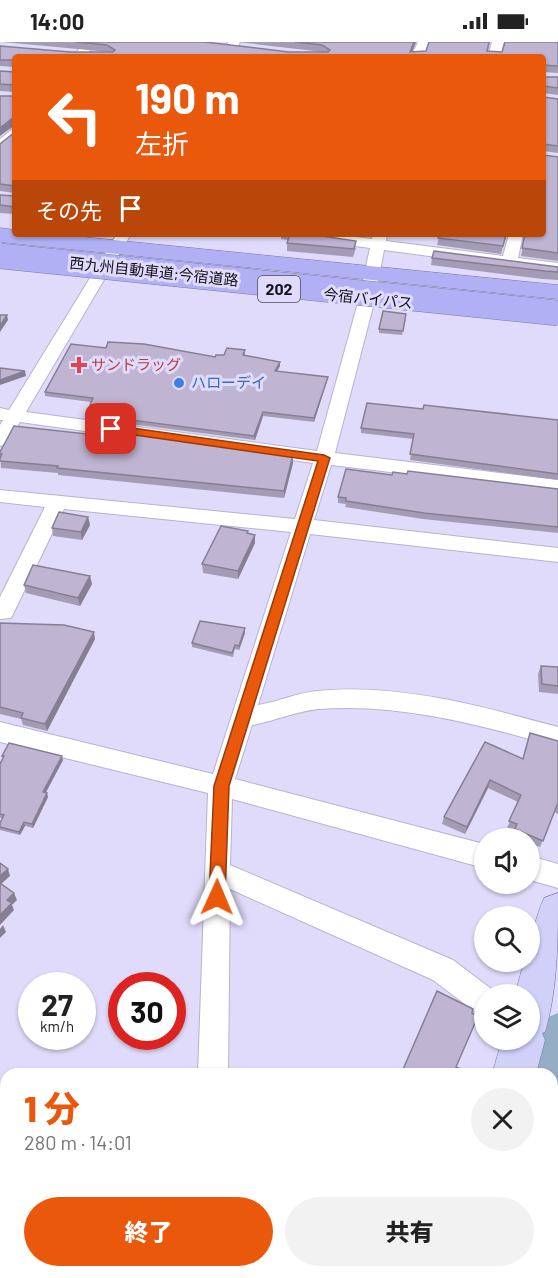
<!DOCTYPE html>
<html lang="ja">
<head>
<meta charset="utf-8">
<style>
	:root { --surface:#fff; --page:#f2f2f2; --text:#222; --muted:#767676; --accent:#ea580c }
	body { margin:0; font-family:Barlow,"Noto Sans JP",sans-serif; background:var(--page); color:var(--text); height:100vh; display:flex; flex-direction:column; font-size:22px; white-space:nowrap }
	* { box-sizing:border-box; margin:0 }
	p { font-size:20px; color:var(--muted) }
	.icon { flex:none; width:33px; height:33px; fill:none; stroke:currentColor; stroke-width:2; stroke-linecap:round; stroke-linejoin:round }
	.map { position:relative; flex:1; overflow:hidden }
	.sheet { position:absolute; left:0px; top:1026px; width:558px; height:210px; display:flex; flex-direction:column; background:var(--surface); border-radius:18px 18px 0 0; box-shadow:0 2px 4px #0004 }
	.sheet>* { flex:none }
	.guide { position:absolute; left:12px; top:12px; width:534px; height:183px; border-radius:6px; box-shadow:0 2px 4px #0004; background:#ea580c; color:#fff; overflow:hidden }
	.buttons { position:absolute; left:474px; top:786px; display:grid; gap:12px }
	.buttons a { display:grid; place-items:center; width:66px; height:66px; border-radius:50%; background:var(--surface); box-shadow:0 2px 4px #0004; font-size:30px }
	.speed { position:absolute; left:18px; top:930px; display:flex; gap:12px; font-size:30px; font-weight:700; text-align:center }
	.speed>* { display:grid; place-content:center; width:78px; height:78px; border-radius:50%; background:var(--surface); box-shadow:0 2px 4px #0004; line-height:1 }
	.speed small { font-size:15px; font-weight:400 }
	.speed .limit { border:9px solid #d22; background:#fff; color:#111 }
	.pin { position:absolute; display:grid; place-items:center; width:51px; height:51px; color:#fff; margin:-26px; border-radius:12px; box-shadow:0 3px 9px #0006 }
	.me { position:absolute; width:66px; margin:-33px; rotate:1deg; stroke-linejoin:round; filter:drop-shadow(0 0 4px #0008) }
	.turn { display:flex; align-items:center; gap:21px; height:126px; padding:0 24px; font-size:27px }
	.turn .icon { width:78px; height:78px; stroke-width:2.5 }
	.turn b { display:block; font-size:42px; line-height:51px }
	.then { display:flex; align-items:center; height:57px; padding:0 24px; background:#0003; gap:12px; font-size:22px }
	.round { display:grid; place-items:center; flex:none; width:63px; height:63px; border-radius:32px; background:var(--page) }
	.overview { display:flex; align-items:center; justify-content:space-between; height:102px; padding:0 24px }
	h1 { font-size:36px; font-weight:800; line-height:45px; color:var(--accent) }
	.primary-button { display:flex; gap:12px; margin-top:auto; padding:12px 24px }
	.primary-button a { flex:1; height:69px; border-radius:36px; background:var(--accent); color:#fff; font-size:24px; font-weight:800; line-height:69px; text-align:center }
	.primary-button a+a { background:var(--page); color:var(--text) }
	.status { display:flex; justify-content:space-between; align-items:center; height:42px; padding:0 30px; background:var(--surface); direction:ltr }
	.status svg { height:16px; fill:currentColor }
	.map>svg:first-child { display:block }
</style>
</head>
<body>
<div class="status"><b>14:00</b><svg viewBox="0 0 49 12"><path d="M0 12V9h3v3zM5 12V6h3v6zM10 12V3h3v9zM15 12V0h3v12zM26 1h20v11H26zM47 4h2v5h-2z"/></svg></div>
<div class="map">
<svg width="558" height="1236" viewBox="0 0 558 1236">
	<rect width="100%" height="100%" fill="#e0dbfa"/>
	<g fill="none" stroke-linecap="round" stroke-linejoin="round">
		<g fill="#96adc6" fill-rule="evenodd">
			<path d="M558,971V1054L552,1056V1032H525L541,978Z"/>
			<path d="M484,1230H540L539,1236H483Z"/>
		</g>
		<defs>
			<g id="street">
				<path d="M84,0H96L85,15H73Z"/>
				<path d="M228,0H240L233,15H221Z"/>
				<path d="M418,0H430L423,15H411Z"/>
				<path d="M492,0H504L500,15H488Z"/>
				<path d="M15,85V96L0,108V97Z"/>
				<path d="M117,192H131L26,370L317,409L359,257L370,206L297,196L290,192H331L372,197L373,192H387L386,199L503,214L509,192H523L518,216L558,221V231L384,208L375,257L335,411L558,438V450L331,423L314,478L558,506V520L310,492L258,663C278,660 296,651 317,649C397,641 481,664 558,685V705C481,683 400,661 319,667C296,669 275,679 252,683L235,737L484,802V826L232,757L230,823L453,918L494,949L496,952H484V973L474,969L433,938L230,847L228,1032H198L208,751L0,700V680L213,732L291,490L64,467L14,570L11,576L0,577V555L45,465L0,460V448L295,477L313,421L20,380L7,402L0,404V383L3,378H0V366L9,368Z"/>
				<path d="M530,814L558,822V846L530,838Z"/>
				<path d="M552,1073L558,1075V1110L552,1107Z"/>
				<rect x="190" y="1230" width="34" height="6"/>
			</g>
			<g id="primary">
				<path d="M558,851C558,898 558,946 545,990L542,991L545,998L536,1032H492L502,998H530V952H515L524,920H530C530,897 535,877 544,856Z"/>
				<path d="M449,1230H499L498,1236H448Z"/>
			</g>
			<path id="highway" d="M0,186L15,188V192H54L558,243V257L0,200Z"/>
		</defs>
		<use href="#street" stroke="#b7b2cf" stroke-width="2"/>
		<use href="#primary" stroke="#7978a8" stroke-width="1"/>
		<use href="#highway" stroke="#7978a8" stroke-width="1"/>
		<path stroke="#918ea5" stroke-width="5" stroke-dasharray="6 6" stroke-linecap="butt" d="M531,1236L532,1230"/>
		<use href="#street" fill="#fff" fill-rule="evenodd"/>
		<use href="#primary" fill="#d0d0f9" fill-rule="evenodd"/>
		<use href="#highway" fill="#b1b0f5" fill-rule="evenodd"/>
		<defs>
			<path id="highway-bridge" d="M0,214L558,271"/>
		</defs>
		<use href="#highway-bridge" stroke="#7978a8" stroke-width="26" stroke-linecap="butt"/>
		<use href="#highway-bridge" stroke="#b1b0f5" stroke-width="25"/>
	</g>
	<g fill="#a49cb5">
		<path d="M3,0H205L289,10H323L238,0H416L412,10L426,9L429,0H490L488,9L502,10L558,0V31L543,30V15L15,25L0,24V4L70,10H109Z"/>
		<path d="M0,29L15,30V50L0,49Z"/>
		<path d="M543,35H558V53L543,51Z"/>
		<path d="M543,55L558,57V111L543,109Z"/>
		<path d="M15,90V151L0,149V102Z"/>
		<path d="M558,115V219L521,214L525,192Z"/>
		<path d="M0,153L15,155V154V172L0,171Z"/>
		<path d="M281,192H308L356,206L353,215L287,209V201L288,198L281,197Z"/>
		<path d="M353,192H372L370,194Z"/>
		<path d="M440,192H507L501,212L437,203Z"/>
		<path d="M432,216L558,225V238L543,237L431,223Z"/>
		<path d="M406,276L402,293L379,291V287Z"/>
		<path d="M245,308V313L280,324L277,329L327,339L314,380L263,374L255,398L115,380V376L117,370L91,367L90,363L91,360L45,354V350L215,315Z"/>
		<path d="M423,367L558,378V438L410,418L413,397L361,391V386Z"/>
		<path d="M0,410L293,421L284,456L58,433V431L1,426Z"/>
		<path d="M407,432L558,447V491L423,477L345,465L346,462L338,461V455Z"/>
		<path d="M88,475L90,483L82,498L53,494L52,486Z"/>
		<path d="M248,489V491L255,493V501L238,537L203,531L202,522Z"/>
		<path d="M92,542L80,564L26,551L24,543Z"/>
		<path d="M0,581L95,597L47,689L23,683L21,677L0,672Z"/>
		<path d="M245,586V591L239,608L235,607L233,615L192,605V601Z"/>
		<path d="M541,624L558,625V652L539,650L538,632Z"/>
		<path d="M530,691L558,699V772L554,770L540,805L530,801V796H519L513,794L515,789L507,786L518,760L488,746L465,792L442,782L444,775L485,700L523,717Z"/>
		<path d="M2,714L63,718L46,750L48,755L33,786L25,784L20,793L0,788V781L3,776H0V722L3,716Z"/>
		<path d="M558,1124V1181L552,1174V1131Z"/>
		<path d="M558,1186V1202L552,1196V1194Z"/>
		<path d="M545,1230L558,1236H543L541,1234Z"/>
	</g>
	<g fill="#867f94">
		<path d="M414,0H416L410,15V10Z"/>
		<path d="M14,75L15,83L0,94V86Z"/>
		<path d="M7,273L8,278L0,290V284Z"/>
		<path d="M280,320V324L275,333V329Z"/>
		<path d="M25,329L26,334L0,343V338Z"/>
		<path d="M328,335L327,339L314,380V376Z"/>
		<path d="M263,370V374L255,398L254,394Z"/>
		<path d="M293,413V421L284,456V449Z"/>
		<path d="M88,475L90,483L82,498L81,490Z"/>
		<path d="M255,493V501L238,537V529Z"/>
		<path d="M90,534L92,542L80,564L78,556Z"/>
		<path d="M245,586V591L239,608V604Z"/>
		<path d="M94,590L95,597L47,689L45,682Z"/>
		<path d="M62,714L63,718L44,754L43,750Z"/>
		<path d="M490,738L488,746L465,792L467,785Z"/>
		<path d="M47,751L48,755L33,786L32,782Z"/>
		<path d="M24,780L25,784L20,793L19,790Z"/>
		<path d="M8,827L10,834L0,843V834Z"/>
		<path d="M14,851L17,858L12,863L14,868L0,883V873L7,858Z"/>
		<path d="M3,883L6,890L0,896V887Z"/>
		<path d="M42,1230H46L44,1236H40Z"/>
	</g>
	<g fill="#bfb5d3" stroke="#867f94" stroke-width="1.5">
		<path d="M76,0H205L289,10H328L330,8L322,3L295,0H414L410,10L426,9L429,0H489L487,9L502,10L505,0H558V24L543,23V15H15V18H0V4L70,10H113L115,8L107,3Z"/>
		<path d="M0,29L15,30V43L0,42Z"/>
		<path d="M543,35H558V46L543,44Z"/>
		<path d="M0,54H15V90L14,75L0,86Z"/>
		<path d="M543,55L558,57V104L543,102Z"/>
		<path d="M15,90V144L0,142V102Z"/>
		<path d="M543,113L558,115V211L522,206L525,192H543Z"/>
		<path d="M0,153L15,154V165L0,163Z"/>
		<path d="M290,192H308L356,199L354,207L287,201Z"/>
		<path d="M440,192H506L503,204L438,196Z"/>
		<path d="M434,209L558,225V230L545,229L432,216Z"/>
		<path d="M383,269L406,272L403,289L379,287Z"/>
		<path d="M0,273H7L0,284Z"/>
		<path d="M108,300L144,302L215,315L216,313H224L227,306L245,308L243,313L280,320L275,329L328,335L314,376L263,370L254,394L115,376L119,366L90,363L93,356L45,350L71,302L106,306Z"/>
		<path d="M0,326L25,329L0,338Z"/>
		<path d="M367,361L423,367L424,363L558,378V432L410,412L414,392L361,386Z"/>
		<path d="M14,384L105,394L108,387L293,413L284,449L57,426L58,424L0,419V416L2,412H0V410Z"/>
		<path d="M346,427L392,433L393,430L407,432L408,429L558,447V485L424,471L346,459V456L338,455Z"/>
		<path d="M59,470L88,475L81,490L52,486Z"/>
		<path d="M221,484L248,489L247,491L255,493L238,529L202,522Z"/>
		<path d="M33,523L90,534L78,556L24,543Z"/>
		<path d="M200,579L245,586L239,604L235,603L232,611L192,601Z"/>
		<path d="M0,581L64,583L94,590L45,682L21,676L23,671L0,665Z"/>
		<path d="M541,624L558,625V644L542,642Z"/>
		<path d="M530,691L558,699V764L557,763L543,799L515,787L517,782L509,779L521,753L490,738L467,785L444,775L485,700L523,717Z"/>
		<path d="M9,701L62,714L43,750L47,751L32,782L24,780L19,790L0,785V781L4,773L0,772V722L4,714H2Z"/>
		<path d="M0,821L8,827L0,834Z"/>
		<path d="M0,841L14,851L7,858L12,861L0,873Z"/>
		<path d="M437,949L473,967L472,971L478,974L456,1025L472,1032H401Z"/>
		<path d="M558,1124V1173L552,1165L555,1161L552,1157V1148L555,1127Z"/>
		<path d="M0,1185L6,1187V1230H42L40,1236H0Z"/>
		<path d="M558,1187V1195L554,1191Z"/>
		<path d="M558,1222V1236H549L545,1230H552V1226Z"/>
	</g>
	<path fill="#ea580c" stroke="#983908" stroke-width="1.5" d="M111,383L324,413L330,416L229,744L225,855L223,860L217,862L211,860L209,855L214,744L318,419L107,389L105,387Z"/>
	<path fill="#e0444e" stroke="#e0dbfa" stroke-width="2" d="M76 314h6v6h6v6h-6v6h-6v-6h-6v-6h6z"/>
	<circle fill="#3f7fe0" stroke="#e0dbfa" stroke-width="2" cx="179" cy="341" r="6"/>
	<g text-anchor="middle" stroke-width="6" stroke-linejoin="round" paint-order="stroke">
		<g font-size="15" fill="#12101a" stroke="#e0dbfa">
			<text transform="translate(154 230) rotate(6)" y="5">西九州自動車道;今宿道路</text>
			<text transform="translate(368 257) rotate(6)" y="5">今宿バイパス</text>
		</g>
		<g font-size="15" fill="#be3a42" stroke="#e0dbfa" text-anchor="start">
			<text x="91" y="328">サンドラッグ</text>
		</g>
		<g font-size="15" fill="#366cbe" stroke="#e0dbfa" text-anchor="start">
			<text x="191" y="346">ハローデイ</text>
		</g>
		<rect fill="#e0dbfa" stroke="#504d5d" stroke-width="1.5" x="258" y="234" width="42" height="26" rx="4.5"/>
		<g font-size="16" font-weight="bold" fill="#12101a">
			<text x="279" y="253">202</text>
		</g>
	</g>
</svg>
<div class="buttons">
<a><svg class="icon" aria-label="sound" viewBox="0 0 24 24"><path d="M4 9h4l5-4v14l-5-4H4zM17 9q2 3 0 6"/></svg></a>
<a><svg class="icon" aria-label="search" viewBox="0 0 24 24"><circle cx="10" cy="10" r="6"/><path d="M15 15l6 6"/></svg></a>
<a><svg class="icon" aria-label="layers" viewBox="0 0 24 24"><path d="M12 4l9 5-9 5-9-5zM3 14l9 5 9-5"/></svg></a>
</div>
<div class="speed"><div>27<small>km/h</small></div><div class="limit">30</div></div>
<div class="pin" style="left:111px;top:387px;background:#d93025"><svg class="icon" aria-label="arrive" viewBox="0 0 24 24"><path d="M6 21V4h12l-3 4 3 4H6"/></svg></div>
<svg class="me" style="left:217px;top:855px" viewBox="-20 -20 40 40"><path d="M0-17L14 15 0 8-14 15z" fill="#ea580c" stroke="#fff" stroke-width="4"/></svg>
<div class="guide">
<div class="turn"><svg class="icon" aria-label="left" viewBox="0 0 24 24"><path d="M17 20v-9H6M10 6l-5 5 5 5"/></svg><div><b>190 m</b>左折</div></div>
<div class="then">その先<svg class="icon" aria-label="arrive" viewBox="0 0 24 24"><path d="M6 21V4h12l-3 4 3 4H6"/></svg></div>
</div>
<section class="sheet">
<div class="overview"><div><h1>1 分</h1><p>280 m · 14:01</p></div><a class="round"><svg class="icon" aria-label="close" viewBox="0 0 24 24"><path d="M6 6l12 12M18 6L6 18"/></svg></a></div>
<div class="primary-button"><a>終了</a><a>共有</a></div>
</section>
</div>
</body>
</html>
